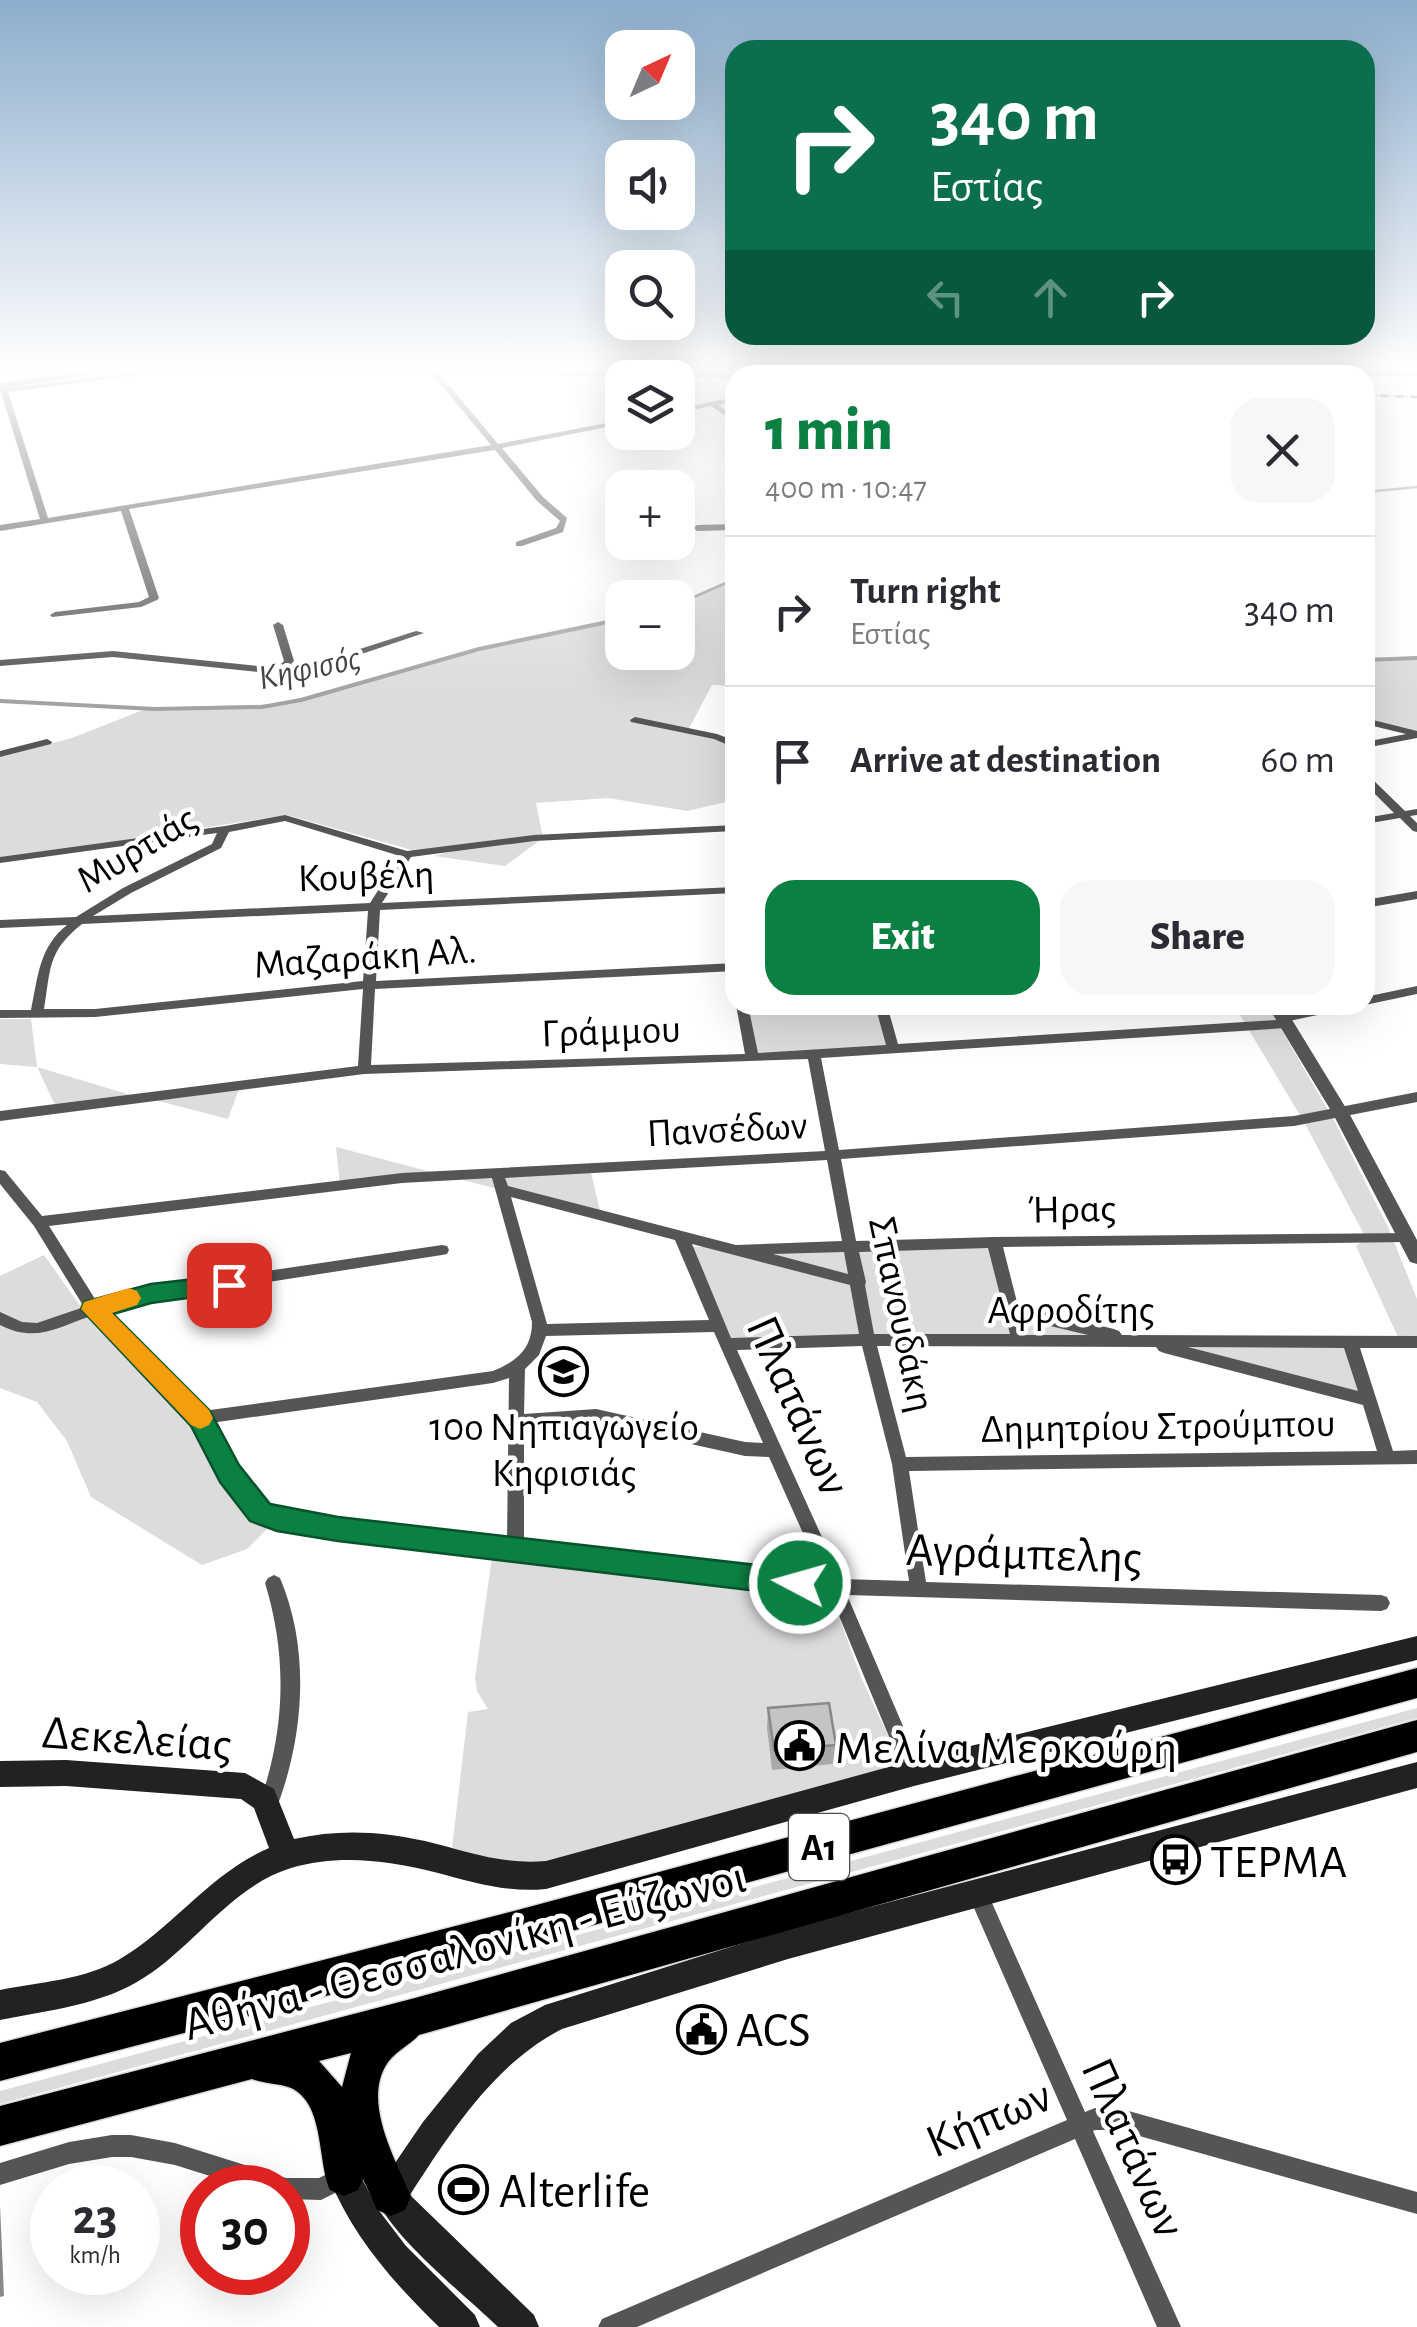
<!DOCTYPE html>
<html lang="en">
<head>
<meta charset="utf-8">
<style>
	:root { --surface:#fff; --page:#f7f7f7; --text:#2b2b33; --muted:#7c7c81; --line:#e1e1e2; --accent:#0b8043 }
	body { margin:0; font-family:"Alegreya Sans",sans-serif; background:var(--page); color:var(--text); height:100vh; display:flex; flex-direction:column; font-size:38px; white-space:nowrap }
	* { box-sizing:border-box; margin:0 }
	p { font-size:32px; color:var(--muted) }
	.icon { flex:none; width:55px; height:55px; fill:none; stroke:currentColor; stroke-width:2; stroke-linecap:round; stroke-linejoin:round }
	.map { position:relative; flex:1; overflow:hidden }
	.sheet { position:absolute; left:725px; top:365px; width:650px; height:650px; display:flex; flex-direction:column; background:var(--surface); border-radius:30px; box-shadow:0 10px 40px #0002 }
	.sheet>* { flex:none }
	.guide { position:absolute; left:725px; top:40px; width:650px; height:305px; border-radius:30px; box-shadow:0 10px 40px #0002; background:#0b6e4f; color:#fff; overflow:hidden }
	.needle { width:65px; rotate:44deg }
	.tools { position:absolute; left:605px; top:30px; display:grid; gap:20px }
	.tools a { display:grid; place-items:center; width:90px; height:90px; border-radius:20px; background:var(--surface); box-shadow:0 10px 40px #0002; font-size:50px }
	.speed { position:absolute; left:30px; top:2165px; display:flex; gap:20px; font-size:50px; font-weight:700; text-align:center }
	.speed>* { display:grid; place-content:center; width:130px; height:130px; border-radius:50%; background:var(--surface); box-shadow:0 10px 40px #0002; line-height:1 }
	.speed small { font-size:25px; font-weight:400 }
	.speed .limit { border:15px solid #d22; background:#fff; color:#111 }
	.pin { position:absolute; display:grid; place-items:center; width:85px; height:85px; color:#fff; margin:-42px; border-radius:20px; box-shadow:0 5px 15px #0006 }
	.me { position:absolute; width:110px; margin:-55px; rotate:276deg; stroke-linejoin:round; filter:drop-shadow(0 0 8px #0008) }
	.turn { display:flex; align-items:center; gap:35px; height:210px; padding:0 40px; font-size:45px }
	.turn .icon { width:130px; height:130px; stroke-width:2.5 }
	.turn b { display:block; font-size:70px; line-height:85px }
	.lanes { display:flex; align-items:center; height:95px; padding:0 40px; background:#0003; justify-content:center; gap:50px; direction:ltr }
	.lanes .off { opacity:.35 }
	.round { display:grid; place-items:center; flex:none; width:105px; height:105px; border-radius:30px; background:var(--page) }
	.overview { display:flex; align-items:center; justify-content:space-between; height:170px; padding:0 40px }
	h1 { font-size:60px; font-weight:800; line-height:75px; color:var(--accent) }
	.primary-button { display:flex; gap:20px; margin-top:auto; padding:20px 40px }
	.primary-button a { flex:1; height:115px; border-radius:30px; background:var(--accent); color:#fff; font-size:40px; font-weight:800; line-height:115px; text-align:center }
	.primary-button a+a { background:var(--page); color:var(--text) }
	ul { padding:0; list-style:none }
	li { display:flex; align-items:center; gap:30px; height:150px; padding:0 40px; border-top:2px solid var(--line) }
	li div { flex:1 }
	li b { display:block; font-size:38px }
	li em { font-style:normal }
	.map>svg:first-child { display:block }
</style>
</head>
<body>
<div class="map">
<svg width="1417" height="2327" viewBox="0 0 1417 2327">
	<rect width="100%" height="100%" fill="#fff"/>
	<g fill="#dcdcdc">
		<path d="M735,579V686L712,685L688,730L735,746V800L687,811L608,798L536,803L543,838L505,866L434,856L474,846L412,850L287,815L0,859V757L72,738L148,708L280,704L447,657L622,619V652H678V604Z"/>
		<path d="M1417,658V734L1365,721V660Z"/>
		<path d="M745,1005H879L893,1049L752,1058Z"/>
		<path d="M1234,1005H1267L1335,1122L1388,1227L1417,1299V1336L1398,1337L1356,1246L1366,1238L1305,1124Z"/>
		<path d="M0,1019H31L37,1067L141,1098L57,1109L37,1067L0,1064Z"/>
		<path d="M240,1086L228,1119L147,1098Z"/>
		<path d="M336,1147L447,1176L590,1168L601,1215L447,1176L340,1185Z"/>
		<path d="M994,1242L1012,1311L1137,1340L725,1344L687,1247Z"/>
		<path d="M44,1255L91,1321L199,1427L222,1479L240,1508L270,1526L247,1549L202,1565L91,1497L67,1441L37,1402L0,1388V1276Z"/>
		<path d="M1148,1342H1350L1370,1401Z"/>
		<path d="M492,1557L831,1596L861,1677L901,1764L533,1866L503,1863L452,1848L468,1712L488,1709L477,1691L475,1678Z"/>
		<path d="M1417,1708V1718L0,2104V2091Z"/>
	</g>
	<g fill="none" stroke-linecap="round" stroke-linejoin="round">
		<g stroke="#a3a3a3" stroke-width="2.5">
			<path d="M1365,492L1417,487"/>
			<path d="M678,604L735,579"/>
		</g>
		<g stroke="#a3a3a3" stroke-width="4">
			<path d="M678,604L681,602"/>
			<path d="M1365,660L1417,658"/>
			<path d="M0,701L155,709L262,707L301,700L479,649L622,619"/>
		</g>
		<defs>
			<g id="motorway">
				<path d="M1417,1668V1698L514,1947L0,2081V2043L514,1911Z"/>
				<path d="M1417,1720V1752L419,2035C409,2046 393,2052 385,2067C364,2105 396,2161 411,2196L405,2210L391,2216L377,2210L363,2179L358,2190L344,2196L330,2190C317,2160 325,2104 291,2088C279,2083 264,2084 252,2079L0,2146V2106L415,1998ZM351,2053L342,2087L319,2061Z"/>
			</g>
		</defs>
		<use href="#motorway" stroke="#dbdbdb" stroke-width="3"/>
		<g fill="#555" fill-rule="evenodd">
			<path d="M154,370H176L8,392L48,518L491,445L431,373L390,372L386,370H516L738,375H735V378L439,373L498,444L622,420V424L502,448L543,497L567,518L563,532L522,546H516V542L556,528L560,521L537,501L495,450L129,509L159,598L157,600L141,607L52,617L50,615L55,612L139,602L149,597L121,511L0,531V525L40,519L0,389Z"/>
			<path d="M735,397V401L718,405L735,416V422L711,406L678,413V409Z"/>
			<path d="M735,524V530L697,531L693,528L697,525Z"/>
			<path d="M278,622L283,625L294,661L291,664L310,665L416,631L424,633L314,670H283L268,673L113,657L0,666V660L113,651L268,667L280,665L284,661L273,625Z"/>
			<path d="M635,717L717,734L735,741V748L714,739L631,722L630,720Z"/>
			<path d="M1365,718L1417,731V738L1365,748V742L1406,734L1365,724Z"/>
			<path d="M47,739L52,742L51,744L0,757V751Z"/>
			<path d="M1365,775L1369,776L1405,811L1417,809V815L1410,816L1417,823V832L1413,831L1400,818L1365,824V818L1394,813L1365,784Z"/>
			<path d="M285,815L407,851L534,835L735,825V831L534,841L411,857L382,903L735,887V893L380,910L376,981L735,963V971L375,989L371,1065L745,1054L736,1005H748L758,1053L886,1045L875,1005H887L898,1044L1277,1020L1278,1015L1282,1014L1326,1005H1352L1346,1009L1289,1021L1292,1024L1286,1028L821,1058L839,1150L1294,1116L1417,1092V1102L1294,1126L841,1159L856,1241L994,1237L1412,1233L1414,1237L1412,1241L1407,1242L1003,1247L1018,1306L1114,1329L1119,1331L1122,1335L1417,1336V1348H1360L1393,1451L1417,1450V1464L909,1471L926,1582L1381,1595L1387,1597L1390,1603L1387,1609L1381,1611L847,1595L923,1773L921,1779L914,1782L907,1779L897,1756L830,1594L521,1556L515,1558L508,1555L277,1526L244,1509L194,1423L91,1316C56,1328 35,1343 0,1325V1312L22,1322L37,1323L84,1307L34,1226L0,1184V1170L5,1171L42,1216L402,1173L825,1151L808,1059L364,1074L0,1121V1111L358,1066L363,989L95,1017L0,1018V1010H31C38,977 39,947 67,925L0,928V920L76,917L123,888L212,844L217,833L0,863V857L225,826ZM285,821L400,856L370,903L93,916L131,893L221,848L229,832ZM368,911L363,981L95,1009H44C51,968 47,952 82,924ZM827,1160L842,1241L736,1245L508,1186L505,1178ZM492,1178L532,1322C532,1349 517,1361 493,1371L203,1411L105,1311L127,1304L442,1255L447,1254L449,1250L447,1246L442,1245L126,1292L97,1302L49,1226L402,1183ZM511,1197L675,1240L709,1320L547,1324ZM692,1244L850,1285L859,1334L731,1338ZM988,1248L1010,1334H874L865,1285L866,1282L859,1252ZM844,1252L848,1274L773,1254ZM1021,1319L1088,1335H1025ZM714,1332L763,1443L745,1442L596,1409L524,1414L525,1369L539,1355L546,1336ZM862,1346L892,1464L909,1581L841,1579L737,1350ZM877,1346L1156,1347L1159,1351L1164,1353L1363,1405L1377,1451L906,1457ZM1188,1347L1344,1348L1358,1391ZM509,1378L507,1540L280,1512L256,1499L211,1423L493,1383ZM596,1423L745,1456L769,1457L823,1578L524,1542V1427Z"/>
			<path d="M1417,891V899L1365,908V900Z"/>
			<path d="M1417,986V994L1365,1005V997Z"/>
			<path d="M274,1575L280,1578C311,1651 304,1739 275,1812L268,1814L261,1812L259,1805C285,1731 288,1658 265,1583L268,1578Z"/>
			<path d="M977,1882L984,1885L1085,2112L1095,2108H1118L1417,2192V2214L1118,2130H1095L1093,2131L1181,2327H1157L1075,2139L637,2327H598L602,2319L1067,2120L967,1892L970,1885Z"/>
			<path d="M112,2135H131L175,2143L286,2178H319L343,2166L351,2169L354,2177L351,2185L321,2200L288,2199V2188H248L175,2165L131,2157H112L69,2164L0,2185V2163L69,2142Z"/>
		</g>
		<g fill="#555" fill-rule="evenodd">
			<path d="M97,370H122L0,389V383Z"/>
			<path d="M1125,370H1417V376L1130,373Z"/>
			<path d="M1267,1005H1283L1349,1113L1417,1240V1264L1410,1262L1333,1114Z"/>
		</g>
		<g fill="#222" fill-rule="evenodd">
			<path d="M1417,1636V1660L914,1786L546,1889C506,1893 473,1882 434,1872C388,1860 337,1854 291,1868C232,1886 195,1945 145,1977C103,2005 49,2010 0,2020V1990C39,1982 85,1980 120,1959C174,1927 210,1873 269,1848L254,1808L241,1799L66,1786L0,1787V1761L66,1760L245,1773L274,1789L294,1839C338,1829 381,1831 425,1841C466,1851 502,1865 546,1861L914,1760Z"/>
			<path d="M1417,1762V1788L788,1959L562,2029C495,2063 450,2133 410,2195L534,2315L539,2327H498C463,2293 393,2239 375,2196L380,2185L423,2122L478,2054L511,2023L545,2005L788,1929Z"/>
			<path d="M344,2160L355,2165L377,2208L406,2246L475,2315L480,2327H439C392,2281 353,2237 328,2176L333,2165Z"/>
		</g>
		<use href="#motorway" fill="#000" fill-rule="evenodd"/>
		<g stroke="#000" stroke-width="2.5" stroke-dasharray="9 2.5 1 2.5" stroke-linecap="butt">
			<path d="M914,370L964,373"/>
			<path d="M953,370L1046,375"/>
			<path d="M1365,395L1417,397"/>
		</g>
	</g>
	<path fill="#a9a9a9" d="M768,1708L836,1745L833,1764L772,1770L767,1728Z"/>
	<path fill="#898989" d="M0,2205L4,2296L0,2297Z"/>
	<path fill="#c4c4c4" stroke="#898989" stroke-width="2.5" d="M829,1703L836,1745L774,1750L768,1708Z"/>
	<linearGradient id="sky" x2="0" y2="1"><stop stop-color="#8cadcc"/><stop offset="0.53" stop-color="#fff"/><stop offset="1" stop-color="#fff" stop-opacity="0"/></linearGradient>
	<rect width="1417" height="696" fill="url(#sky)"/>
	<path fill="#0b8043" stroke="#07532c" stroke-width="2.5" d="M229,1275L238,1278L241,1285L238,1291L151,1303L113,1314L210,1411L239,1465L270,1504L338,1517L800,1570L810,1574L814,1583L810,1592L800,1596L338,1541L277,1531L250,1521L220,1482L191,1426L81,1309L84,1302L151,1284Z"/>
	<path fill="#f59e0b" d="M129,1288L137,1291L141,1298L137,1305L112,1313L209,1410L213,1418L209,1425L200,1429L191,1425L81,1309L84,1302Z"/>
	<defs>
		<symbol id="school-ring" viewBox="-11 -11 22 22"><circle r="9.5" fill="#fff" stroke="#000" stroke-width="1.5"/><path d="M0-5L7-2L0 1L-7-2ZM-4 1L0 2.5L4 1V4Q0 6-4 4Z" fill="#000"/></symbol>
		<symbol id="civic-ring" viewBox="-11 -11 22 22"><circle r="9.5" fill="#fff" stroke="#000" stroke-width="1.5"/><path d="M-.6-6.5H3V-4.5H.6V-3L4-1V1h2V6H-6V1h2V-1L-.6-3ZM-1.2 2.5V6h2.4V2.5Z" fill="#000"/></symbol>
		<symbol id="bus-ring" viewBox="-11 -11 22 22"><circle r="9.5" fill="#fff" stroke="#000" stroke-width="1.5"/><path d="M-5-6H5V4H4V6H2V4H-2V6H-4V4H-5ZM-3.5-4V0h7V-4ZM-3.5 1.2v1.5H-2V1.2ZM2 1.2v1.5H3.5V1.2Z" fill="#000"/></symbol>
		<symbol id="stadium-ring" viewBox="-11 -11 22 22"><circle r="9.5" fill="#fff" stroke="#000" stroke-width="1.5"/><path d="M0-5a6.5 5 0 1 0 0 10a6.5 5 0 1 0 0-10ZM-3.5-1.8h7v3.6h-7Z" fill="#000"/></symbol>
	</defs>
	<g fill-rule="evenodd">
		<use href="#school-ring" x="536" y="1344" width="55" height="55"/>
		<use href="#civic-ring" x="772" y="1718" width="55" height="55"/>
		<use href="#bus-ring" x="1148" y="1832" width="55" height="55"/>
		<use href="#civic-ring" x="674" y="2002" width="55" height="55"/>
		<use href="#stadium-ring" x="436" y="2162" width="55" height="55"/>
	</g>
	<g text-anchor="middle" stroke-width="9" stroke-linejoin="round" paint-order="stroke">
		<g font-size="35" font-style="italic" fill="#444" stroke="#fff">
			<text transform="translate(309 667) rotate(-12)" y="12">Κηφισός</text>
		</g>
		<rect fill="#fff" stroke="#4c4c4c" stroke-width="2.5" x="789" y="1814" width="60" height="66" rx="8"/>
		<g font-size="38" font-weight="bold" fill="#000">
			<text x="819" y="1860">Α1</text>
		</g>
		<g font-size="40" fill="#000" stroke="#fff">
			<text transform="translate(136 848) rotate(-31)" y="14">Μυρτιάς</text>
			<text transform="translate(366 875) rotate(-2)" y="14">Κουβέλη</text>
			<text transform="translate(365 956) rotate(-4)" y="14">Μαζαράκη Αλ.</text>
			<text transform="translate(611 1030) rotate(-2)" y="14">Γράμμου</text>
			<text transform="translate(727 1128) rotate(-3)" y="14">Πανσέδων</text>
			<text transform="translate(1072 1208) rotate(-1)" y="14">Ήρας</text>
			<text x="1071" y="1323">Αφροδίτης</text>
			<text transform="translate(903 1314) rotate(78)" y="14">Σπανουδάκη</text>
			<text transform="translate(1158 1425) rotate(-1)" y="14">Δημητρίου Στρούμπου</text>
		</g>
		<g font-size="40" fill="#000" stroke="#fff">
			<text x="564" y="1440">10ο Νηπιαγωγείο<tspan x="564" dy="46">Κηφισιάς</tspan></text>
		</g>
		<g font-size="48" fill="#000" stroke="#fff">
			<text transform="translate(800 1405) rotate(66)" y="17">Πλατάνων</text>
			<text transform="translate(1024 1552) rotate(2)" y="17">Αγράμπελης</text>
			<text transform="translate(137 1737) rotate(4)" y="17">Δεκελείας</text>
			<text transform="translate(464 1949) rotate(-15)" y="17">Αθήνα - Θεσσαλονίκη - Εύζωνοι</text>
			<text transform="translate(988 2117) rotate(-23)" y="17">Κήπων</text>
			<text transform="translate(1135 2147) rotate(66)" y="17">Πλατάνων</text>
		</g>
		<g font-size="48" fill="#000" stroke="#fff" text-anchor="start">
			<text x="835" y="1763">Μελίνα Μερκούρη</text>
			<text x="1210" y="1877">ΤΕΡΜΑ</text>
			<text x="736" y="2046">ACS</text>
			<text x="499" y="2207">Alterlife</text>
		</g>
	</g>
</svg>
<div class="tools">
<a><svg class="needle" viewBox="-14 -14 28 28"><path d="M0-13l5 13h-10z" fill="#e53935"/><path d="M0 13l5-13h-10z" fill="#7c7c81"/></svg></a>
<a><svg class="icon" aria-label="sound" viewBox="0 0 24 24"><path d="M4 9h4l5-4v14l-5-4H4zM17 9q2 3 0 6"/></svg></a>
<a><svg class="icon" aria-label="search" viewBox="0 0 24 24"><circle cx="10" cy="10" r="6"/><path d="M15 15l6 6"/></svg></a>
<a><svg class="icon" aria-label="layers" viewBox="0 0 24 24"><path d="M12 4l9 5-9 5-9-5zM3 14l9 5 9-5"/></svg></a>
<a>+</a>
<a>−</a>
</div>
<div class="speed"><div>23<small>km/h</small></div><div class="limit">30</div></div>
<div class="pin" style="left:229px;top:1285px;background:#d93025"><svg class="icon" aria-label="arrive" viewBox="0 0 24 24"><path d="M6 21V4h12l-3 4 3 4H6"/></svg></div>
<svg class="me" style="left:800px;top:1583px" viewBox="-20 -20 40 40"><circle r="17" fill="#0b8043" stroke="#fff" stroke-width="3"/><path d="M0-11L8 9 0 5-8 9z" fill="#fff"/></svg>
<div class="guide">
<div class="turn"><svg class="icon" aria-label="right" viewBox="0 0 24 24"><path d="M7 20v-9h11M14 6l5 5-5 5"/></svg><div><b>340 m</b>Εστίας</div></div>
<div class="lanes"><svg class="icon off" aria-label="left" viewBox="0 0 24 24"><path d="M17 20v-9H6M10 6l-5 5 5 5"/></svg><svg class="icon off" aria-label="ahead" viewBox="0 0 24 24"><path d="M12 20V5M6 11l6-6 6 6"/></svg><svg class="icon" aria-label="right" viewBox="0 0 24 24"><path d="M7 20v-9h11M14 6l5 5-5 5"/></svg></div>
</div>
<section class="sheet">
<div class="overview"><div><h1>1 min</h1><p>400 m · 10:47</p></div><a class="round"><svg class="icon" aria-label="close" viewBox="0 0 24 24"><path d="M6 6l12 12M18 6L6 18"/></svg></a></div>
<ul>
<li><svg class="icon" aria-label="right" viewBox="0 0 24 24"><path d="M7 20v-9h11M14 6l5 5-5 5"/></svg><div><b>Turn right</b><p>Εστίας</p></div><em>340 m</em></li>
<li><svg class="icon" aria-label="arrive" viewBox="0 0 24 24"><path d="M6 21V4h12l-3 4 3 4H6"/></svg><div><b>Arrive at destination</b></div><em>60 m</em></li>
</ul>
<div class="primary-button"><a>Exit</a><a>Share</a></div>
</section>
</div>
</body>
</html>
